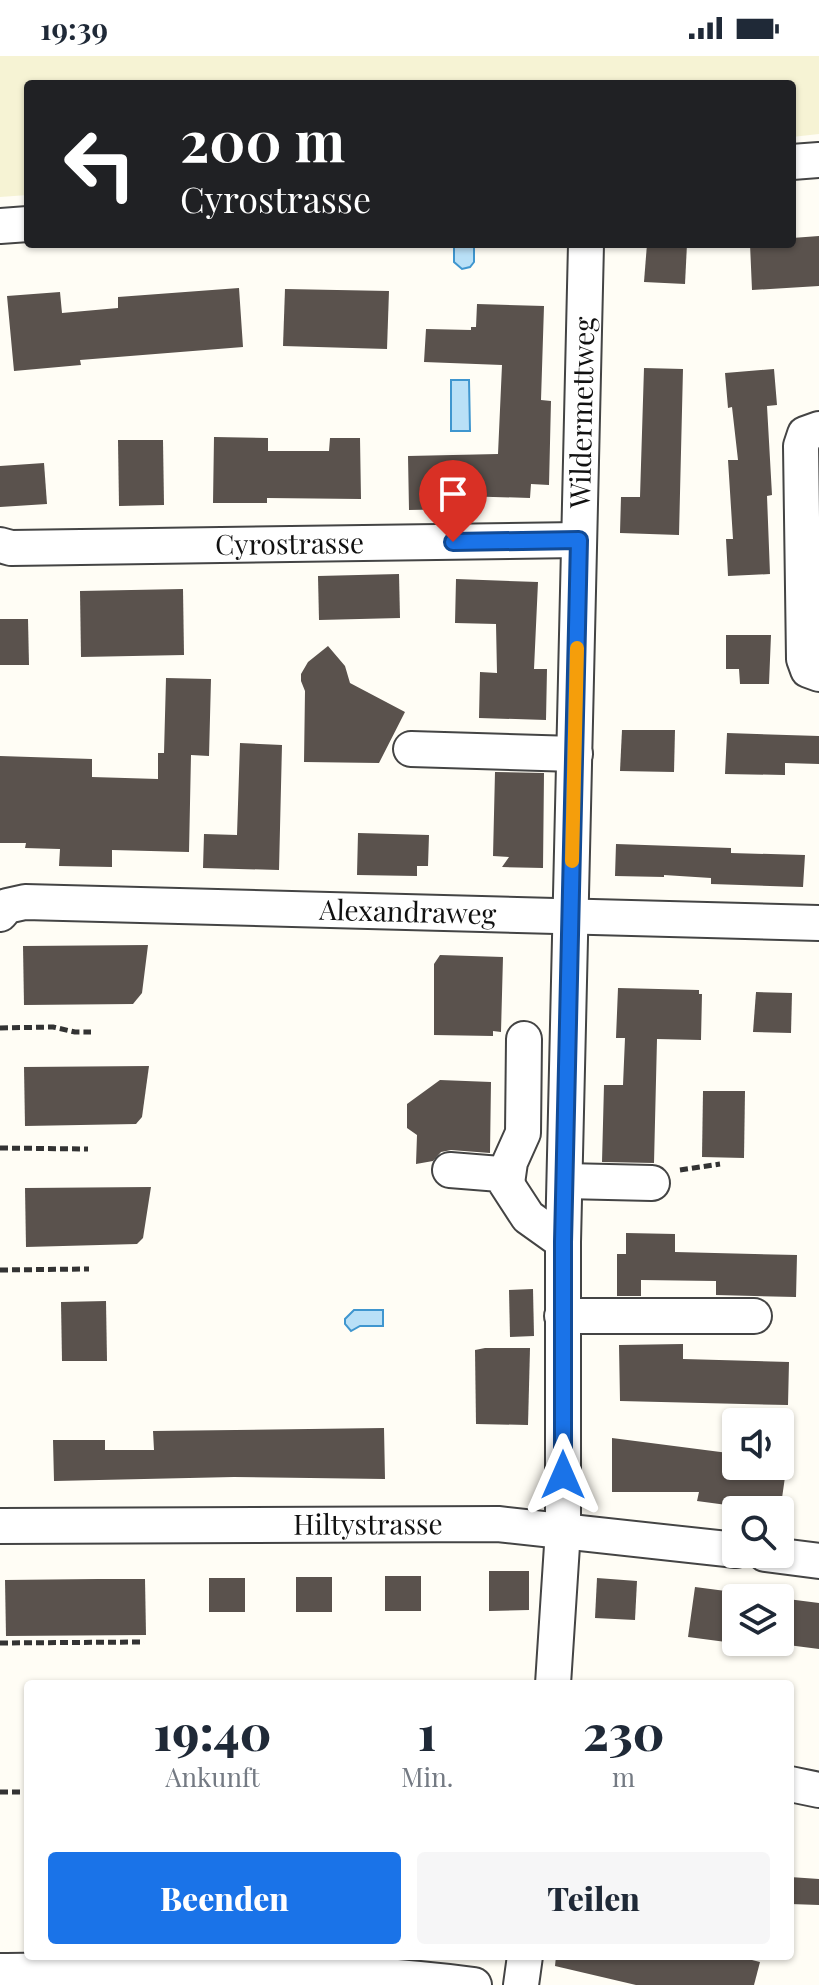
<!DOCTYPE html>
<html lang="de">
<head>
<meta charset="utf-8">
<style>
	:root { --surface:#fff; --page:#f6f6f7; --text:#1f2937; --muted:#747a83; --accent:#1a73e8 }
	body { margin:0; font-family:"Playfair Display",serif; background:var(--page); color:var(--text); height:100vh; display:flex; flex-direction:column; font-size:30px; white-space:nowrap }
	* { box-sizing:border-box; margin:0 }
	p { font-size:26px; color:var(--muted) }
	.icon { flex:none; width:44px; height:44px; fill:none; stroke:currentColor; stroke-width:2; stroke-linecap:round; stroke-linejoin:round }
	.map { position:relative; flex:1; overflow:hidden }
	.side { position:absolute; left:24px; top:1624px; width:770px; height:280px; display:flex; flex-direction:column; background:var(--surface); border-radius:8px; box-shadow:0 2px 6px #0004 }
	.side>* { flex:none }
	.guide { position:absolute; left:24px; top:24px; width:772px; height:168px; border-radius:8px; box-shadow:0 2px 6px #0004; background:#202124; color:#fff; overflow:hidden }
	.controls { position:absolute; left:722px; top:1352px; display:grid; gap:16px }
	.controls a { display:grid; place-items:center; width:72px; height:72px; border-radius:8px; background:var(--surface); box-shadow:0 2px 6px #0004; font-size:40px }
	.pin { position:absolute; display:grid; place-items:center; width:68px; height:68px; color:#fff; margin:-82px -34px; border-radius:50% 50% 50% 0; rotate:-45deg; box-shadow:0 0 8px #0007 }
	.pin .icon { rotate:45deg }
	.me { position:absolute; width:88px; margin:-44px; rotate:0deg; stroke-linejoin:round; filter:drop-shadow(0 0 6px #0008) }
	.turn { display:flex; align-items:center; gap:28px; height:168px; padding:0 24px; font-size:36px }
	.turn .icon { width:104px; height:104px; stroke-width:2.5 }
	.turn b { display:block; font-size:56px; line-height:68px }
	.eta { display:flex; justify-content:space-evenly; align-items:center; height:136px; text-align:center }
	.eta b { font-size:48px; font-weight:800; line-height:56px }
	.cta { display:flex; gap:16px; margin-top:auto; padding:16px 24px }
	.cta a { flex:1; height:92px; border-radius:8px; background:var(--accent); color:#fff; font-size:32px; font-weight:800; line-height:92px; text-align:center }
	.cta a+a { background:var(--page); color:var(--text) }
	.status { display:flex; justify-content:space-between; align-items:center; height:56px; padding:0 40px; background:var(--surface); direction:ltr }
	.status svg { height:22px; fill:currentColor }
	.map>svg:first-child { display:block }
</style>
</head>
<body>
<div class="status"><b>19:39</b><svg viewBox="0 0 49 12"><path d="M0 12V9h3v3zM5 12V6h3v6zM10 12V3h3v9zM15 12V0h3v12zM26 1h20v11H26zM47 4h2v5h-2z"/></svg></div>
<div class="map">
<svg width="819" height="1929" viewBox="0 0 819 1929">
	<rect width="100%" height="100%" fill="#fffdf5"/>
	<path fill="#f6f3d4" d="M0,0H819V78L792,81V28H28V139L0,141Z"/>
	<g fill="#b9e0f7" stroke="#3f96cf" stroke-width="2">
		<path d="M454,188H474V206L470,211L462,213L454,206Z"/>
		<path d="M451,324H469L470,375H451Z"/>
		<path d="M354,1254H383V1270H360L351,1275L345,1268V1263Z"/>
	</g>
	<g fill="#5a524d" fill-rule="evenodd">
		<path d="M819,180V230L752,234L750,188H792V182Z"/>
		<path d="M647,188H687L685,228L644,226Z"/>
		<path d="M239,232L243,291L80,304L81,309L14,315L7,240L60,236L62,257L118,252V241Z"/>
		<path d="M285,233L389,235L387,293L283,290Z"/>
		<path d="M477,248L544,250L541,344L551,345L549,429L531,428L530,442L460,440V453L409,454L408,400L498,398L502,309L424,306L426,273L471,274V271H476Z"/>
		<path d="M644,312L683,313L679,479L620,477L621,441H640Z"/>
		<path d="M774,313L777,349L767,350L772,439L767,440L770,518L728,520L726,483H733L728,404H738L732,351L728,352L725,317Z"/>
		<path d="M214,381L268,382V395H329L330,382H360L361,443L267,442V447H213Z"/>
		<path d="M118,384H163L164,449L119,450Z"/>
		<path d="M44,407L47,448L0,451V410Z"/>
		<path d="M399,518L400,562L319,564L318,520Z"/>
		<path d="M456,523L538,526L534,613H547L546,664L479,662L480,616L497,617L496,568L455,567Z"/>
		<path d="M183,533L184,599L81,601L80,535Z"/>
		<path d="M0,563H28L29,609H0Z"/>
		<path d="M726,579H771L769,628H740L739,613H726Z"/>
		<path d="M328,590L345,610L350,627L405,656L379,707L304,706L305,635L301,625V618L308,606Z"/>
		<path d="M166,622L211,623L209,700L191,699L189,796L112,794V811L59,810L60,793L25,792L26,787H0V700L92,703V721L158,723V697H164Z"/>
		<path d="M622,674H675L674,716L620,715Z"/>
		<path d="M727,677L819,680V708L785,707V719L725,718Z"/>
		<path d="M240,687L282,689L279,814L203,812L204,778L237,779Z"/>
		<path d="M495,716L544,717L543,812L502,811L509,801L493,800Z"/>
		<path d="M358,777L429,779L428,810H417V820L357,819Z"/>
		<path d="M616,788L731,792V797L805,799L803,831L711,828V822L664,819V821L615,820Z"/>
		<path d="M148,889L142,937L133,948L24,949L23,890Z"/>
		<path d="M440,899L503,901L501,976L493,975V980L434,979V908Z"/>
		<path d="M618,932L699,934V938H702L701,984L657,983L654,1107L602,1106L604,1029H623L625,982H616Z"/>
		<path d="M756,936L792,937L791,977L753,976Z"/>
		<path d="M149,1010L142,1061L136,1068L25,1070L24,1011Z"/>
		<path d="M440,1024L491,1026L490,1097L451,1094L441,1096L433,1105L416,1108L417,1079L407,1072V1048Z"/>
		<path d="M703,1035H745L744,1102L702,1101Z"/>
		<path d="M151,1131L143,1182L137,1188L26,1191L25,1132Z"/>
		<path d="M626,1177L675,1178V1196L797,1199L796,1241L716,1239V1225L641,1224V1240H617V1198H626Z"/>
		<path d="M533,1233L534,1280L510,1281L509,1234Z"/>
		<path d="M106,1245L107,1305H62L61,1246Z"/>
		<path d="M683,1288V1303L789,1306L788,1349L620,1345L619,1289Z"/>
		<path d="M485,1292H530L528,1369L476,1368L475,1294Z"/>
		<path d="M384,1372L385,1423L234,1421L54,1425L53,1384H105V1394H154L153,1375Z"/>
		<path d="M612,1382L736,1398V1410L786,1414L780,1456L697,1445L699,1436H612Z"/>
		<path d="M489,1515H529V1554L489,1555Z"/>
		<rect x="385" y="1520" width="36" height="35"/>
		<rect x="296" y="1521" width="36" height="35"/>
		<rect x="209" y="1522" width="36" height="34"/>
		<path d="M597,1522L637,1525L635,1564L595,1562Z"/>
		<path d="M98,1523H145L146,1579L6,1580L5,1524Z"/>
		<path d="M695,1531L819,1547V1593L788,1589V1594L688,1581ZM736,1542H780V1586H736Z"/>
		<path d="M790,1821L819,1823V1849L790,1848Z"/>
		<path d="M556,1900H736L760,1906L754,1929H636L555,1910Z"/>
	</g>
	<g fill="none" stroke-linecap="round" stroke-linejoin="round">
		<defs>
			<g id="minor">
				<path d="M792,106L819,104"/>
				<path d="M0,170L28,168"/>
				<path d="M819,373L805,378L801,390L804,603L808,614L819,618"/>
				<path id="s1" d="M0,489L11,492L579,484"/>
				<path d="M411,693L575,698"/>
				<path id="s2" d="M0,858L7,850L25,846L819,867"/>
				<path d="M450,1114L500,1118L528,1161L563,1186"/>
				<path d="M565,1125L652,1127"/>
				<path d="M507,1127L510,1106L523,1077L524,983"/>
				<path d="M562,1260H754"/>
				<path id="s3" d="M0,1470L498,1468L736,1494"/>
				<path d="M765,1498L819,1505"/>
				<path id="s4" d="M553,1628L563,1474V1186L586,188"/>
				<path d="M790,1728L819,1734"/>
				<path d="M0,1915C159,1913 316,1909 474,1929"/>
				<path d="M521,1929L525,1900"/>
			</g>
		</defs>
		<use href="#minor" stroke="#444" stroke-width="38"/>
		<g stroke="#333" stroke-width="5" stroke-dasharray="8 4" stroke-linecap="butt">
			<path d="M0,972L53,971L75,976H91"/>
			<path d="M0,1092L88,1093"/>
			<path d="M680,1114L720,1108"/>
			<path d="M0,1214L89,1213"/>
			<path d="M0,1587L144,1586"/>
			<path d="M0,1736H28"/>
		</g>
		<use href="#minor" stroke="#fff" stroke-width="34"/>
	</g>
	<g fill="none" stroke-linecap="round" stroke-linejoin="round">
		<defs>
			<path id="route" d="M453,486L579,484L563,1186V1419"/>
		</defs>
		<use href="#route" stroke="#114b97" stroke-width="20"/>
		<use href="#route" stroke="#1a73e8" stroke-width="14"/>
		<path stroke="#f59e0b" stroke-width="14" d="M572,805L577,592"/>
	</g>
	<g text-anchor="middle" stroke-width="8" stroke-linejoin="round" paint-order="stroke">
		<g font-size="28" fill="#111" stroke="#fff">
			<text dy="10" stroke="none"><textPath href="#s4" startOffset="1272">Wildermettweg</textPath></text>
			<text dy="10" stroke="none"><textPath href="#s1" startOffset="290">Cyrostrasse</textPath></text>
			<text dy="10" stroke="none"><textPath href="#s2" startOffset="412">Alexandraweg</textPath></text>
			<text dy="10" stroke="none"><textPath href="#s3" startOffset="368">Hiltystrasse</textPath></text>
		</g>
	</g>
</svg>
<div class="controls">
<a><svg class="icon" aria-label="sound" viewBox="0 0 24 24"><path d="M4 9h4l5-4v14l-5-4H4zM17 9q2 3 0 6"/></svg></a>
<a><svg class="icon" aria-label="search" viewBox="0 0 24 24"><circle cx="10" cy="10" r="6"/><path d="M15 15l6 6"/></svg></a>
<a><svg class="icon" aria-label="layers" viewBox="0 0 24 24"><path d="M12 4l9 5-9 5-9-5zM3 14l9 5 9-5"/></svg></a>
</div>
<div class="pin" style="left:453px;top:486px;background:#d93025"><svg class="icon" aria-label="arrive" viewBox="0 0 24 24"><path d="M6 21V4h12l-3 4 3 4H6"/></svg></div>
<svg class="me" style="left:563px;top:1419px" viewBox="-20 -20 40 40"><path d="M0-17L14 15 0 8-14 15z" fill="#1a73e8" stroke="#fff" stroke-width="4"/></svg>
<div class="guide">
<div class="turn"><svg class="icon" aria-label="left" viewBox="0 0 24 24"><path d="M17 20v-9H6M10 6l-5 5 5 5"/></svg><div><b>200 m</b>Cyrostrasse</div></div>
</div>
<section class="side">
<div class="eta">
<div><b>19:40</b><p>Ankunft</p></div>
<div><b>1</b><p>Min.</p></div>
<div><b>230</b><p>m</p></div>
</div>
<div class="cta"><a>Beenden</a><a>Teilen</a></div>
</section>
</div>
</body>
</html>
